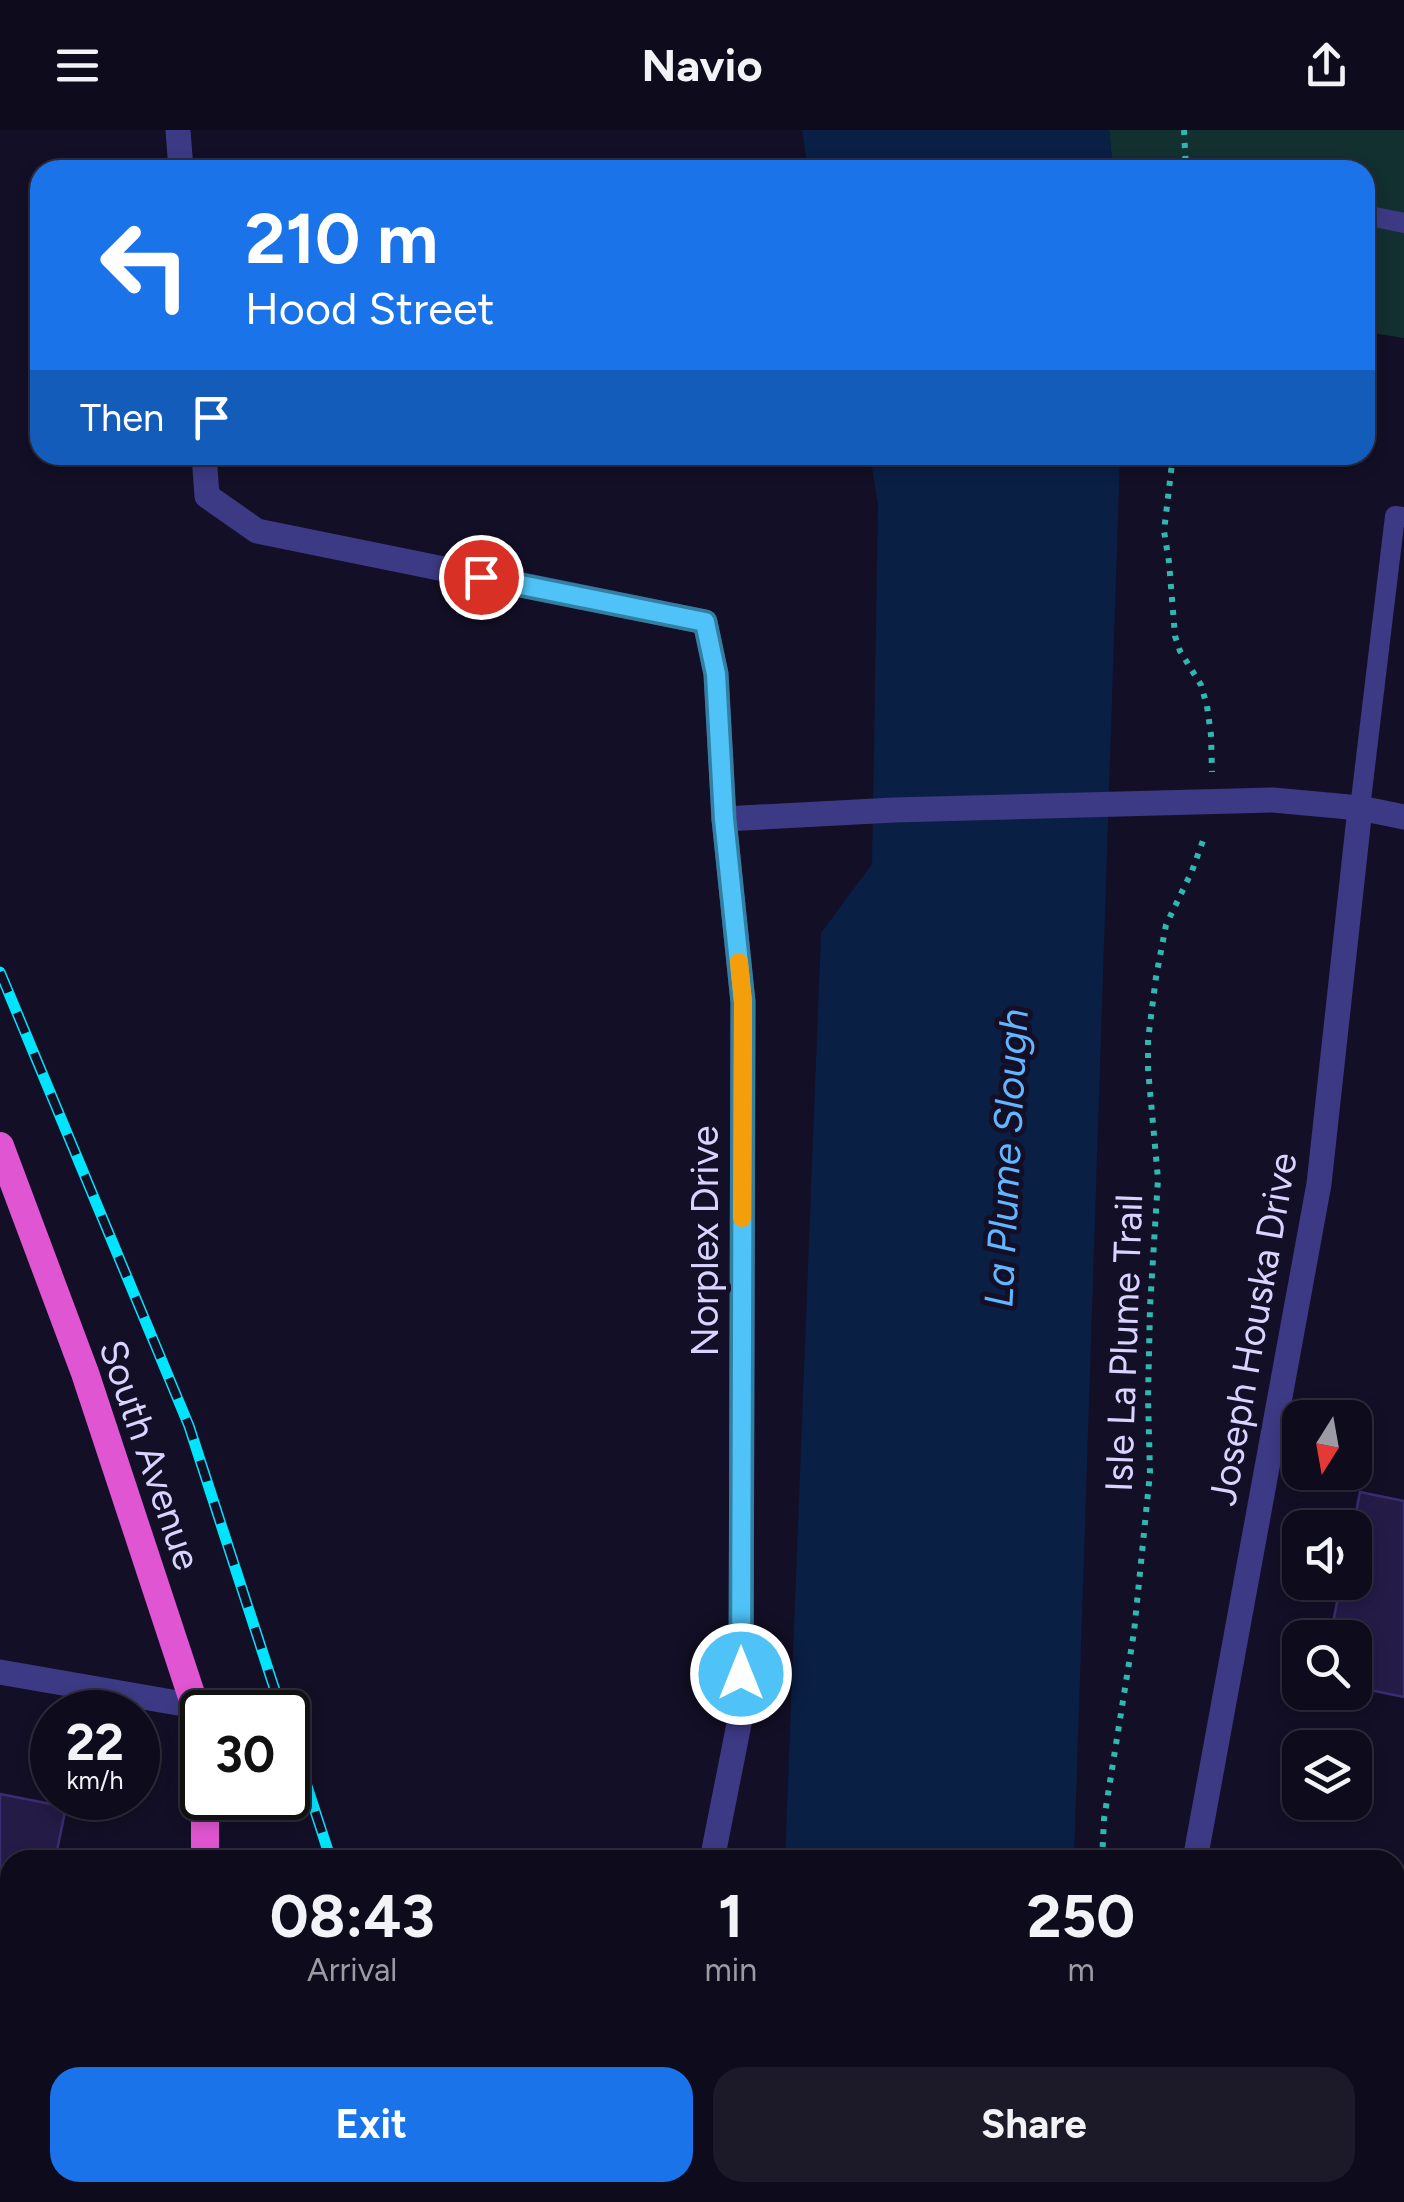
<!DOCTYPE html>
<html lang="en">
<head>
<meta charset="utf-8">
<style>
	:root { --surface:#0e0b1c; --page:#1c1929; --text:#f1f3f6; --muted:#9b9ba3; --line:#2e2b3b; --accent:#1a73e8 }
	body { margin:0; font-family:Figtree,sans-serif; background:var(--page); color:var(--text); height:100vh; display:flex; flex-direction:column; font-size:38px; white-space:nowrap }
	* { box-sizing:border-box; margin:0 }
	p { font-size:32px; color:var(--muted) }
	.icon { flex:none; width:55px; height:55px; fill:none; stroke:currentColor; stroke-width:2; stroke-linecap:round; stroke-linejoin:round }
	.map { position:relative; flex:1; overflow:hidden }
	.sheet { position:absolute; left:0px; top:1720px; width:1405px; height:352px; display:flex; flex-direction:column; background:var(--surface); border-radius:30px 30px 0 0; box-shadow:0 5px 15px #0003,0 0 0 2px var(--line) }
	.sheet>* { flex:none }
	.guide { position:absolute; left:30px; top:30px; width:1345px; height:305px; border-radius:30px; box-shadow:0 5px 15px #0003,0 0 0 2px var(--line); background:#1a73e8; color:#fff; overflow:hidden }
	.needle { width:65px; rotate:191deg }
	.fabs { position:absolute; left:1282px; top:1270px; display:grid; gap:20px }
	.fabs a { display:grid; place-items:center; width:90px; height:90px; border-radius:20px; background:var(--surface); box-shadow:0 5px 15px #0003,0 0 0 2px var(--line); font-size:50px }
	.speed { position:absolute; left:30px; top:1560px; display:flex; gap:20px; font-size:50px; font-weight:700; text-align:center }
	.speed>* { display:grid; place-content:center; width:130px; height:130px; border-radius:50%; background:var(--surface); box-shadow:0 5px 15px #0003,0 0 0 2px var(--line); line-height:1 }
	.speed small { font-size:25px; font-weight:400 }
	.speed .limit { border:5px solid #111; border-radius:15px; background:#fff; color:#111 }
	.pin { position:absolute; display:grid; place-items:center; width:85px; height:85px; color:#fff; margin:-42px; border:5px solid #fff; border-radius:50%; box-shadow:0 2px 10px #0007 }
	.me { position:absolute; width:110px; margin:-55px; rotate:0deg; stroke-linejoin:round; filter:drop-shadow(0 0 8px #0008) }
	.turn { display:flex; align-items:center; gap:35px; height:210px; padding:0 50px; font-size:45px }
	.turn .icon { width:130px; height:130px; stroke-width:2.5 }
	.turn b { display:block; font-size:70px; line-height:85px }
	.then { display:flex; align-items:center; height:95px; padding:0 50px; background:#0003; gap:20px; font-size:38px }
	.eta { display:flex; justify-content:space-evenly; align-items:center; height:170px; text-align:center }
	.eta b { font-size:60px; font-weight:700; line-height:70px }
	.button { display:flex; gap:20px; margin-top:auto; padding:20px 50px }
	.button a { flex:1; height:115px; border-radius:30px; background:var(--accent); color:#fff; font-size:40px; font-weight:700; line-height:115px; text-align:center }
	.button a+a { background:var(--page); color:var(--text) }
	header { display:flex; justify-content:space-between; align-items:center; height:130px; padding:0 50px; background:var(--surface); font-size:45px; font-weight:700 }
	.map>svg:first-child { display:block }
</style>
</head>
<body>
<header><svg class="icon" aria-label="menu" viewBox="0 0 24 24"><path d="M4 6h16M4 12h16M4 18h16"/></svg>Navio<svg class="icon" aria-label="share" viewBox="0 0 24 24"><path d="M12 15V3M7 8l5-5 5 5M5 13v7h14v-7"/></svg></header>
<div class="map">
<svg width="1404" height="2072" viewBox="0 0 1404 2072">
	<rect width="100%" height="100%" fill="#130f26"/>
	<path fill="#12302f" d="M1109,0H1404V208L1365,202V40H1113Z"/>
	<g fill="#0a1f44">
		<path d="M802,0H1109L1113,40H808Z"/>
		<path d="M870,325H1120L1074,1730H785L821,803L872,734L878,375Z"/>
		<path d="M758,2063V2062L1033,2063L1031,2072H757Z"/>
	</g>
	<g fill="#241b47" stroke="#3b2d73" stroke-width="2.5">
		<path d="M1360,1362L1404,1371V1567L1355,1557V1508H1330L1341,1452H1355V1398H1353Z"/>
		<path d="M0,1664L66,1677L55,1730H10V1791L0,1789Z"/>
		<path d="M1395,1742L1404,1745V1975L1395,1978Z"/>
		<path d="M1395,2043L1404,2051V2072H1211L1218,2062H1395Z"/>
	</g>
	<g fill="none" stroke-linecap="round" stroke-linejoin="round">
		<g stroke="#2fb8b0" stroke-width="6" stroke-dasharray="5 8" stroke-linecap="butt">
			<path d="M1184,0L1186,40"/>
			<path d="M1173,325L1164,401L1169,432L1175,506L1180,521L1201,555L1207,576L1211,605L1212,642"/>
			<path d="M1102,1730L1104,1689L1134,1502L1150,1343L1148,1268L1150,1177L1158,1049L1148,939V910L1156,847L1166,795L1192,741L1205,705"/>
			<path d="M1079,2072L1080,2062"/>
		</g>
		<g stroke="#3d3a85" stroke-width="20">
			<path d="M1365,85L1404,93"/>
			<path d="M1360,678L1395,386L1404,387"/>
		</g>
		<g stroke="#3d3a85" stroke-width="25">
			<path d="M178,0L181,40"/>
			<path d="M204,325L207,366L257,401L705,492L716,544L724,689L743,872L741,1584L712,1730"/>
			<path d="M724,689L894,680L1273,670L1360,678L1404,687"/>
			<path d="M0,1542L195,1576"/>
			<path d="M1195,1730L1319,1054L1360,678"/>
			<path d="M646,2072L648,2062"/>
			<path d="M1133,2072L1134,2062"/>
		</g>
		<g stroke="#e055d1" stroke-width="28">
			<path d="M0,1016L85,1243L195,1576L202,1665"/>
			<path d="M203,1668L205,1693V1730"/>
			<path d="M158,2072L160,2062"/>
		</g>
		<defs>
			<g id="rail">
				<path d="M0,842L189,1296L282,1582"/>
				<path d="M288,1598L331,1730"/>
				<path d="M447,2062L450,2072"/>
				<path d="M467,2062L471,2072"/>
			</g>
		</defs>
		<use href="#rail" stroke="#00e5ff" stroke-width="11"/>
		<use href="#rail" stroke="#130f26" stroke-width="8" stroke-dasharray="22" stroke-linecap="butt"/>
	</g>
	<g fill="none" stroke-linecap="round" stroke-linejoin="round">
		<defs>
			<path id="route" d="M481,447L705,492L716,544L724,689L743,872L741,1544"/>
		</defs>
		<use href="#route" stroke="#337fa1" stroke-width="25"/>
		<use href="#route" stroke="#4fc3f7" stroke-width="18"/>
		<path stroke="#f59e0b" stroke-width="18" d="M739,832L743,872L742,1088"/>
	</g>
	<g text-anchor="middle" stroke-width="10" stroke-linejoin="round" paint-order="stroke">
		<g font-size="38" fill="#d9d4ff" stroke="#130f26">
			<text transform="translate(705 1111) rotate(-90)" y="13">Norplex Drive</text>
			<text transform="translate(1253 1199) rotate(-80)" y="13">Joseph Houska Drive</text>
			<text transform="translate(1124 1213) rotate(-88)" y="13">Isle La Plume Trail</text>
			<text transform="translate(150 1325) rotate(71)" y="13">South Avenue</text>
		</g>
		<g font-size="40" font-style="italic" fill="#62b6ff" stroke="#130f26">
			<text transform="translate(1006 1028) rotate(-87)" y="14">La Plume Slough</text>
		</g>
	</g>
</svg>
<div class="fabs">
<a><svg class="needle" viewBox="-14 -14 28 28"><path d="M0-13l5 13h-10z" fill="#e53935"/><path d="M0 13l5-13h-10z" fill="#9b9ba3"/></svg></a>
<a><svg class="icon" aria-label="sound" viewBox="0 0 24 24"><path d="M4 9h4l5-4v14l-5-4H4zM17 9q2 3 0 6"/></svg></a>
<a><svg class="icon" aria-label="search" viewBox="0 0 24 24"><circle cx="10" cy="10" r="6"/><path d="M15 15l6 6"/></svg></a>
<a><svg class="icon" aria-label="layers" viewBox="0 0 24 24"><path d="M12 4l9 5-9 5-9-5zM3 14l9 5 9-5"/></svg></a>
</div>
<div class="speed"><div>22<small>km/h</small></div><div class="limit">30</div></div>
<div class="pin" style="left:481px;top:447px;background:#d93025"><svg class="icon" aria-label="arrive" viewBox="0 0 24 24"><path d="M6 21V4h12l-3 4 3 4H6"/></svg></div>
<svg class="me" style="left:741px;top:1544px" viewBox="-20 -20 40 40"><circle r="17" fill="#4fc3f7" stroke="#fff" stroke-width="3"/><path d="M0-11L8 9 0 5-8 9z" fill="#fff"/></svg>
<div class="guide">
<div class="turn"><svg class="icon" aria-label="left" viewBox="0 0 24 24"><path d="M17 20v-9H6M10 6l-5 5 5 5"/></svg><div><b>210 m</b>Hood Street</div></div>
<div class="then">Then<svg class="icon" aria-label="arrive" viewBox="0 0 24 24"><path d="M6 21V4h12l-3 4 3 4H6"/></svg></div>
</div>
<section class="sheet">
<div class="eta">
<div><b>08:43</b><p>Arrival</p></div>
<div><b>1</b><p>min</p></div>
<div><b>250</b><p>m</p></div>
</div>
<div class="button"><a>Exit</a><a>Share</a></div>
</section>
</div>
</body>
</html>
